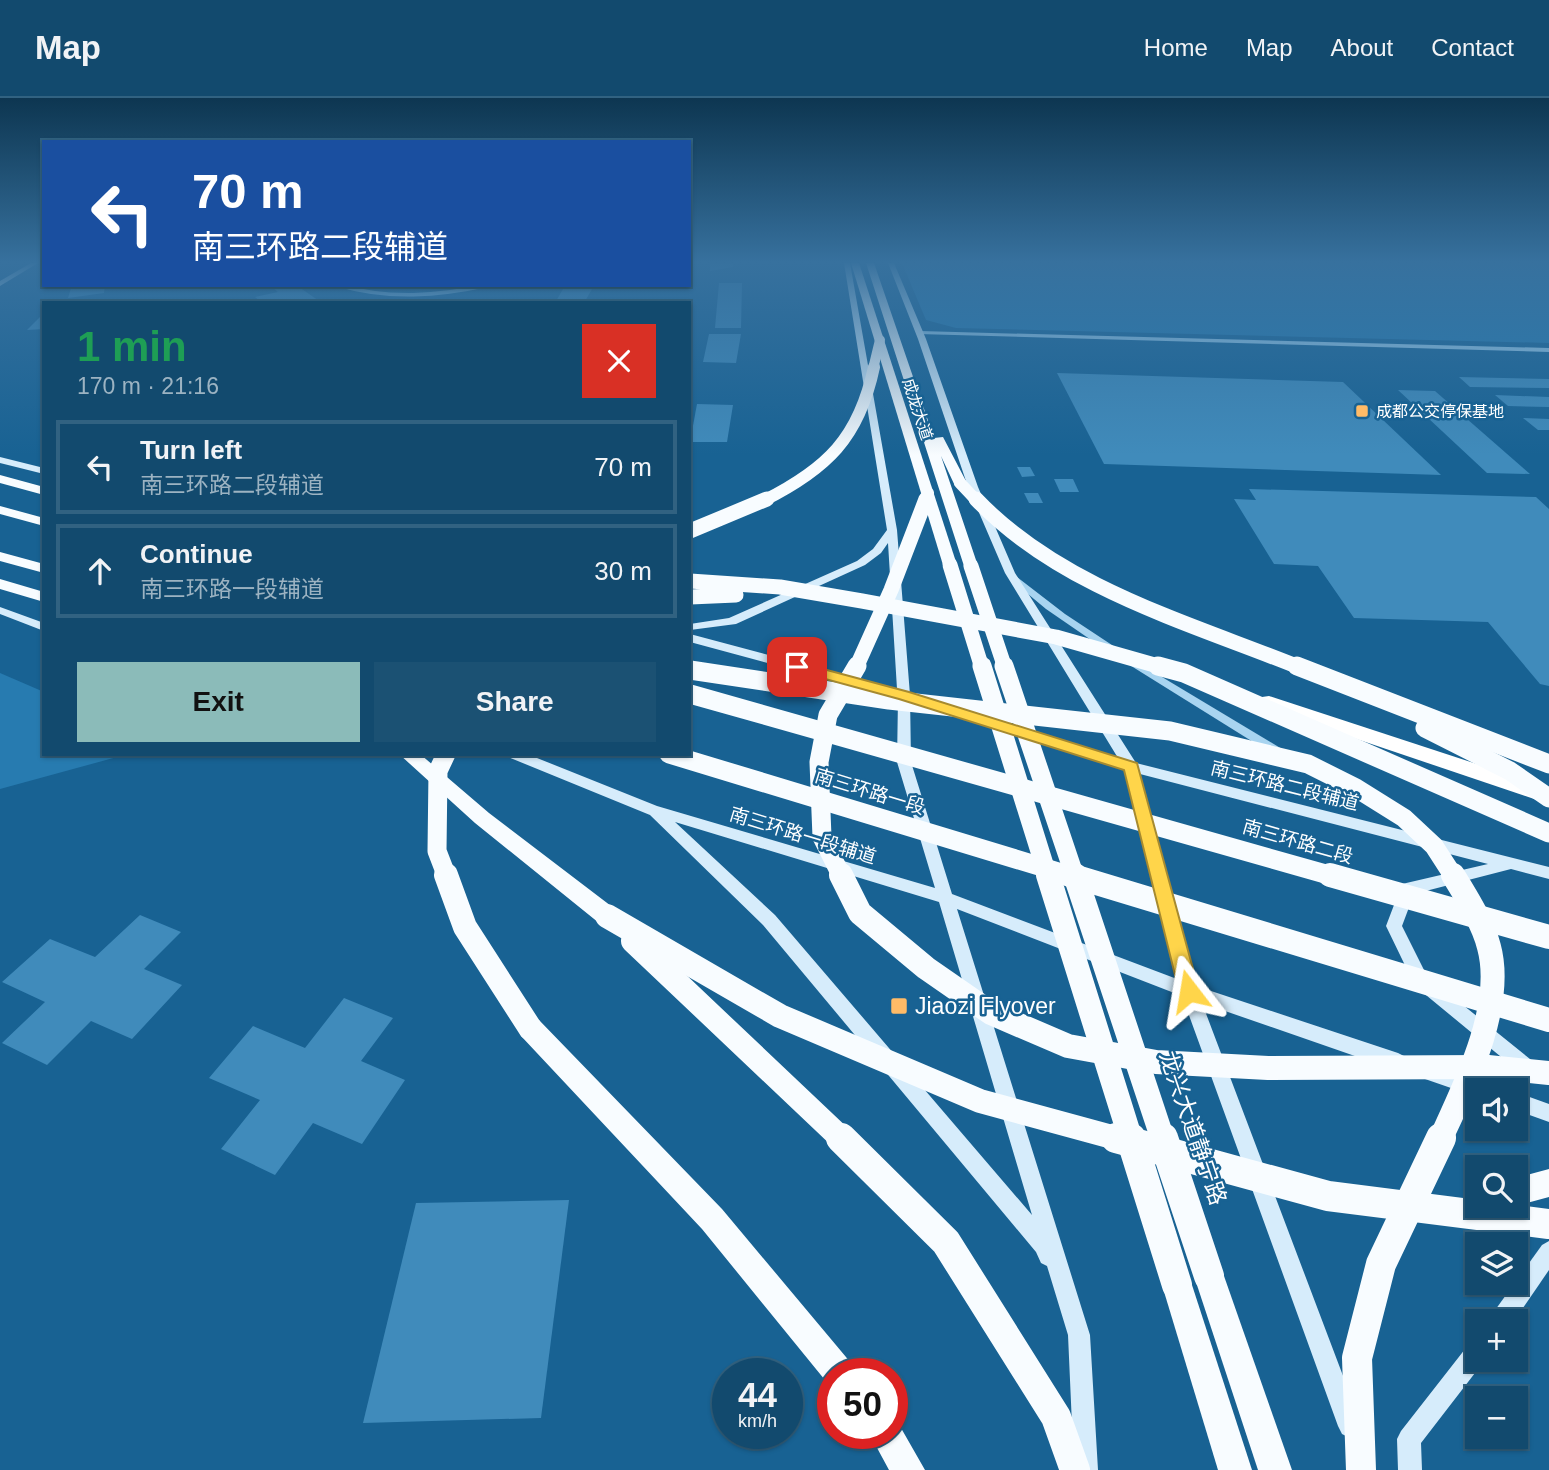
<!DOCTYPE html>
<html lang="en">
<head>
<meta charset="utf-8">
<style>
	:root { --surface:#124a6e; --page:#1b5173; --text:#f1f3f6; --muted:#9cb3c2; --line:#316281; --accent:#8bbbb9 }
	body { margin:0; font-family:Arial,"Noto Sans SC",sans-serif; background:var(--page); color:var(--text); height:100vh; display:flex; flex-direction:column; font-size:26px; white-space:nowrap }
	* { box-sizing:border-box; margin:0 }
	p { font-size:23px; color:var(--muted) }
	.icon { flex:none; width:38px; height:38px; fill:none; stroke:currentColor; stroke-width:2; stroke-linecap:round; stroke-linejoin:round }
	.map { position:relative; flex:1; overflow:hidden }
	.drawer { position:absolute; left:42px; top:203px; width:649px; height:455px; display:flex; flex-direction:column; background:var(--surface); border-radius:0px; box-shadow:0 2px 5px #0004,0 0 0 2px var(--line) }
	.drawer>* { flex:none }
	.banner { position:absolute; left:42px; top:42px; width:649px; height:147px; border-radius:0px; box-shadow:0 2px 5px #0004,0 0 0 2px var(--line); background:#1a4fa0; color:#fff; overflow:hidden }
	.tools { position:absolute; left:1465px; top:980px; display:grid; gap:14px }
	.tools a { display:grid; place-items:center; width:63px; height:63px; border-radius:0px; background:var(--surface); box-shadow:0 2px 5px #0004,0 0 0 2px var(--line); font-size:35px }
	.speed { position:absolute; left:712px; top:1260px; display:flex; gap:14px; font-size:35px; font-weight:700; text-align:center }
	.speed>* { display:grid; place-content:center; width:91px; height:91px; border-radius:50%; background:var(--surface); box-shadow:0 2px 5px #0004,0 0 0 2px var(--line); line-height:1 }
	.speed small { font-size:18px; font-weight:400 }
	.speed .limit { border:10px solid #d22; background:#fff; color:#111 }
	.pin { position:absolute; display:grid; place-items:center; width:60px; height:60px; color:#fff; margin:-30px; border-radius:14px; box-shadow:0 4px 10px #0006 }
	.me { position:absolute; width:77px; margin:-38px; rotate:346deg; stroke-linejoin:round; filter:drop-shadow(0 0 5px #0008) }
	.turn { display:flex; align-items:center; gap:24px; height:147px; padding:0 35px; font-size:32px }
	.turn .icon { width:91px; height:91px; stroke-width:2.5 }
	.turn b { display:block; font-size:49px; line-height:60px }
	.round { display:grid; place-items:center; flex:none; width:74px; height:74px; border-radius:0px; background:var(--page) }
	.head { display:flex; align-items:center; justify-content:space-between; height:119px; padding:0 35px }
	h1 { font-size:42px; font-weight:800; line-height:52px; color:#1e9e55 }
	.cta { display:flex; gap:14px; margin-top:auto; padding:14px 35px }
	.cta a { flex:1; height:80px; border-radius:0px; background:var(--accent); color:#111; font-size:28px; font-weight:800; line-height:80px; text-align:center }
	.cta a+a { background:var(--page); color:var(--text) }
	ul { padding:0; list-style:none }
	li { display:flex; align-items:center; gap:21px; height:94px; margin:0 14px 10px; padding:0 21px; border:4px solid var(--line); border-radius:0px }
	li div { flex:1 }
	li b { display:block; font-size:26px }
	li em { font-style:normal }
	header { display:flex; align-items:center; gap:42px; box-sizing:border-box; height:98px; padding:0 35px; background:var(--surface); border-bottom:2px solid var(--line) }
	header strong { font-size:33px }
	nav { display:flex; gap:38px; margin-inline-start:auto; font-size:24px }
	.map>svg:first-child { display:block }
</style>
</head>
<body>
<header>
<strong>Map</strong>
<nav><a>Home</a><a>Map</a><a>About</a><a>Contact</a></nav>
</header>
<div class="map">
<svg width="1549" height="1372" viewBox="0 0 1549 1372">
	<rect width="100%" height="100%" fill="#186293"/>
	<g fill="#277bb0">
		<path d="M902,165H1549V245L956,230L926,222Z"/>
		<path d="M0,575L44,594V656H128L0,691Z"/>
	</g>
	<g fill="#408bbb">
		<path d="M710,165H733V169L710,173Z"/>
		<path d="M719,185H742L741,230H715Z"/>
		<path d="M72,187H105L104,195L68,200Z"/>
		<path d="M281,187H296L322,205H263L255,199L278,194L272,189Z"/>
		<path d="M563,191H592L584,205H555Z"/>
		<path d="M44,215V231L27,232Z"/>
		<path d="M709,236H741L736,265L703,264Z"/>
		<path d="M1057,275L1343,284L1441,377L1104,366Z"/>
		<path d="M1459,279L1549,281V290L1470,289Z"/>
		<path d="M1398,292L1435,293L1530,376L1487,375Z"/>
		<path d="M1495,297L1549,299V309L1508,308Z"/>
		<path d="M697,306L733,307L727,344H690Z"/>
		<path d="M1523,320L1549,321V332H1538Z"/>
		<path d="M1017,369H1030L1035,378L1022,379Z"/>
		<path d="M1054,381H1073L1079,394H1060Z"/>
		<path d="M1249,391L1536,399L1549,411V588L1540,586L1488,524L1354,520L1318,468L1274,466L1234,401L1256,402Z"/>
		<path d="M1024,395H1038L1043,405H1029Z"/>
		<path d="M140,817L181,834L144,871L182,887L132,941L91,923L47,967L2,945L45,904L2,884L50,841L95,859Z"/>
		<path d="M344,900L393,920L361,963L405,982L362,1046L313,1025L275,1077L221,1051L260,1002L209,980L253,928L305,950Z"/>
		<path d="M569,1102L541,1320L363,1325L416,1105Z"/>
	</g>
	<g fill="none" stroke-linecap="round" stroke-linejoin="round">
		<path stroke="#a8d4f0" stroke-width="3.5" d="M338,187C389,202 438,198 489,187"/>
		<g fill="#a8d4f0" fill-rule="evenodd">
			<path d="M920,233L1549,250V254L918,236Z"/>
			<path d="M1013,476L1065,516L1118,551L1119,553L1118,555H1110L1046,511L1010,481V477Z"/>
			<path d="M1132,561L1282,651L1284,654L1282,657H1274L1128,566L1127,564L1128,562Z"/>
		</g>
		<g fill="#d6ecfb" fill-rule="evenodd">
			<path d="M31,165H38L0,188V183Z"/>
			<path d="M844,165H850L897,432L910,597L911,664L952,796L1177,881L1125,672L961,620L960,617L966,613L1118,660L1005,475L968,389L918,241L888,165H894L926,241L978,389L1015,475L1136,665L1549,769V781L1511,771L1414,796L1402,828L1427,878L1535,965L1538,971L1535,977L1529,980L1523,977L1415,888L1386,828L1402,786L1488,766L1140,676L1196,888L1398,955L1404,958L1407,964L1404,970L1398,973L1202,905L1362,1328L1358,1336L1350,1340L1342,1336L1338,1328L1182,898L957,811L1090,1237L1098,1372H1074L1068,1237L1047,1168L1041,1165L1036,1154L763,827L650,717L508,659L506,656H527L657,708L935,790L897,664L898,600L690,544V536L897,591L888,445L881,455L865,467L736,526L690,532V526L729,520L857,463L873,451L887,432ZM675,724L939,804L1032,1117L775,817Z"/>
			<path d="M0,359L44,370V376L0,365Z"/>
			<path d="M0,509L44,525V533L0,516Z"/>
			<path d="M1431,966L1489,986L1491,992H1477V999L1425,981L1422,975L1425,969Z"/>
			<path d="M1516,994L1549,1006V1024L1516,1012Z"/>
			<path d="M1549,1143V1172L1514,1223H1490L1493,1215L1542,1147Z"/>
			<path d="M1477,1243V1262H1485L1421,1345L1422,1372H1398L1397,1341L1401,1333L1469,1246Z"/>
		</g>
		<g fill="#f8fcff" fill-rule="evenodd">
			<path d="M851,165H859L957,467L955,470H945L943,467Z"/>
			<path d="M866,165H874L934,340L943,339L967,385L960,389L955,388L941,358L978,468L976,471L971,472L964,468Z"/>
			<path d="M0,377L44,389V397L0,385Z"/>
			<path d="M0,408L44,420V428L0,416Z"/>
			<path d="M0,454L44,466V475L0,463Z"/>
			<path d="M0,481L44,494V504L0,491Z"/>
			<path d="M399,656H420L489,715L615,811L618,818L615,825L607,827L599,825L475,725Z"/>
			<path d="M530,919L539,922L722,1111L851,1265L856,1276H833V1289L829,1287L702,1131L521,938L518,930L521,922Z"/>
			<path d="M1549,1071V1099L1516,1108V1080Z"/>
			<path d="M1209,1163L1219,1168L1224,1178L1292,1372H1258L1194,1178L1199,1168Z"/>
			<path d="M1177,1172L1187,1177L1192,1187L1252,1372H1218L1162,1187L1167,1177Z"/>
			<path d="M892,1322L897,1323L925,1372H889L869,1335H892Z"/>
		</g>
		<path fill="#fff" fill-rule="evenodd" d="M1269,598L1544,688L1548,694L1544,700L1537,702L1262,609L1259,604L1262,599Z"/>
		<path stroke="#f8fcff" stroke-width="10" d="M873,271L880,242"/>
		<g stroke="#f8fcff" stroke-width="12">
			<path d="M960,385L977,403"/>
			<path d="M763,403C827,371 859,340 874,269"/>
			<path d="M925,403L928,395"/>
		</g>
		<g stroke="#f8fcff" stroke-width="15">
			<path d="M976,401C1061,490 1190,525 1301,570"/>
			<path d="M690,433L767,401"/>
			<path d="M950,467L982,570"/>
			<path d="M971,468L1005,570"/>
			<path d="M690,483L780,489L862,503L1056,539L1165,570"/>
			<path d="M690,499L736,497"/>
			<path d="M856,570L891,492L926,401"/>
		</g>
		<g stroke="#f8fcff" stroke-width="19">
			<path d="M982,568L1048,779"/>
			<path d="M1004,568L1075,779"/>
			<path d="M1158,568L1184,575L1549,735"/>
			<path d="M1297,568L1549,666"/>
			<path d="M690,572L889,602L1170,633L1308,666L1356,690L1404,720L1434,748L1454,779"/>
			<path d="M690,596L1336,779"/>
			<path d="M1425,630L1510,673L1549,700"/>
			<path d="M446,656L438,673L437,753L447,779"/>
			<path d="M669,656L1075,779"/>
			<path d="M842,779L822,739L819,664L828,617L857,568"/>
		</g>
		<g stroke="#f8fcff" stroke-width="24">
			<path d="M446,777L465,829L530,930"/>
			<path d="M841,777L860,815L926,870L991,915L1068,948L1156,964L1268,970L1488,969L1549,975"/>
			<path d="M1048,777L1131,1042"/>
			<path d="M1070,777L1549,922"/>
			<path d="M1075,777L1163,1042"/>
			<path d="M1330,777L1549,839"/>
			<path d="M607,818L780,918L980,1003L1123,1042"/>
			<path d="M633,843L843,1042"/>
			<path d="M1440,1042C1465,988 1505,908 1489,849C1483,825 1466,798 1453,777"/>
		</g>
		<g stroke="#f8fcff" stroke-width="30">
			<path d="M841,1040L946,1144L1056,1319L1075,1372"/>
			<path d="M1116,1040L1328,1098L1549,1126"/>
			<path d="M1131,1040L1177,1187"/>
			<path d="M1163,1040L1209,1178"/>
			<path d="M1361,1372L1357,1260L1381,1166L1441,1040"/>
		</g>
	</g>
	<linearGradient id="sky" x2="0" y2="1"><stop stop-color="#0d3651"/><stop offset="0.46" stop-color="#37719e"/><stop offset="1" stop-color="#37719e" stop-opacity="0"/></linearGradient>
	<rect width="1549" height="357" fill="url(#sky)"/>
	<path fill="#ffd54a" stroke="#a68a30" stroke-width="2" d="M797,564L909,594L1137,665L1199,893L1196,899L1189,902L1182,899L1179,893L1124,672L899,601L792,572L790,569Z"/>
	<g fill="#ffbb67" stroke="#186293" stroke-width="2.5">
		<rect x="1355" y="306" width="14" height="14" rx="3.5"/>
		<rect x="890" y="899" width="18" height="18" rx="3.5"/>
	</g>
	<g text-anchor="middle" stroke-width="5" stroke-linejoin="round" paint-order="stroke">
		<g font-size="16" fill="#fff" stroke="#186293">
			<text transform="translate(918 311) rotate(72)" y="6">成龙大道</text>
		</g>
		<g font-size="16" fill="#fff" stroke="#186293" text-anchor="start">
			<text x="1376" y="319">成都公交停保基地</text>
		</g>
		<g font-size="19" fill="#fff" stroke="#186293">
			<text transform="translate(1285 687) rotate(14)" y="7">南三环路二段辅道</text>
			<text transform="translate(870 693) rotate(17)" y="7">南三环路一段</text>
			<text transform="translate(803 737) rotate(17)" y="7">南三环路一段辅道</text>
			<text transform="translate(1298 743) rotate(16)" y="7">南三环路二段</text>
		</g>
		<g font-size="23" fill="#fff" stroke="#186293" text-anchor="start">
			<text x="915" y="916">Jiaozi Flyover</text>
		</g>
		<g font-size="23" fill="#fff" stroke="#186293">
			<text transform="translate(1193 1030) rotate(71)" y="8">龙兴大道静宁路</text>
		</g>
	</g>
</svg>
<div class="tools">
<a><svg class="icon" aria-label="sound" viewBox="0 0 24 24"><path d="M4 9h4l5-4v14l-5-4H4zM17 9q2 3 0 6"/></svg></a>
<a><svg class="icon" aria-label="search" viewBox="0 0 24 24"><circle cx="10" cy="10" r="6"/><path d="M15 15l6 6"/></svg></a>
<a><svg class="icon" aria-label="layers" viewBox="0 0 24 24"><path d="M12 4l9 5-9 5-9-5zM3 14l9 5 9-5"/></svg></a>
<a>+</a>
<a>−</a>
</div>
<div class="speed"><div>44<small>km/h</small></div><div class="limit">50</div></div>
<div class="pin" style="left:797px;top:569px;background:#d93025"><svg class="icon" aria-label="arrive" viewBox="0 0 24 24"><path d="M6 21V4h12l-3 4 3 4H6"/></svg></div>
<svg class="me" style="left:1189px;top:893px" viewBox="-20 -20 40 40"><path d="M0-17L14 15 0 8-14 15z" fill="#ffd54a" stroke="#fff" stroke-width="4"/></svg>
<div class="banner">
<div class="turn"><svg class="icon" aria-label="left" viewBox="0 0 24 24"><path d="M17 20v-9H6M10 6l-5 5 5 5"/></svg><div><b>70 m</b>南三环路二段辅道</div></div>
</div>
<section class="drawer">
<div class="head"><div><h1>1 min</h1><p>170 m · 21:16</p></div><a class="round" style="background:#d93025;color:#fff"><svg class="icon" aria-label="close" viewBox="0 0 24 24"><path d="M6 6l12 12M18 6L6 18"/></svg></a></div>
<ul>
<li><svg class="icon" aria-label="left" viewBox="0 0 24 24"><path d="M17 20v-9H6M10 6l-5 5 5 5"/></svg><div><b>Turn left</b><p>南三环路二段辅道</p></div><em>70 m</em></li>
<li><svg class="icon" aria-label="ahead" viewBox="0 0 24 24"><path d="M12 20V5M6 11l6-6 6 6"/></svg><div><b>Continue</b><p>南三环路一段辅道</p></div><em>30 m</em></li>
</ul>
<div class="cta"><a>Exit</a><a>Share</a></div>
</section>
</div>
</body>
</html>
